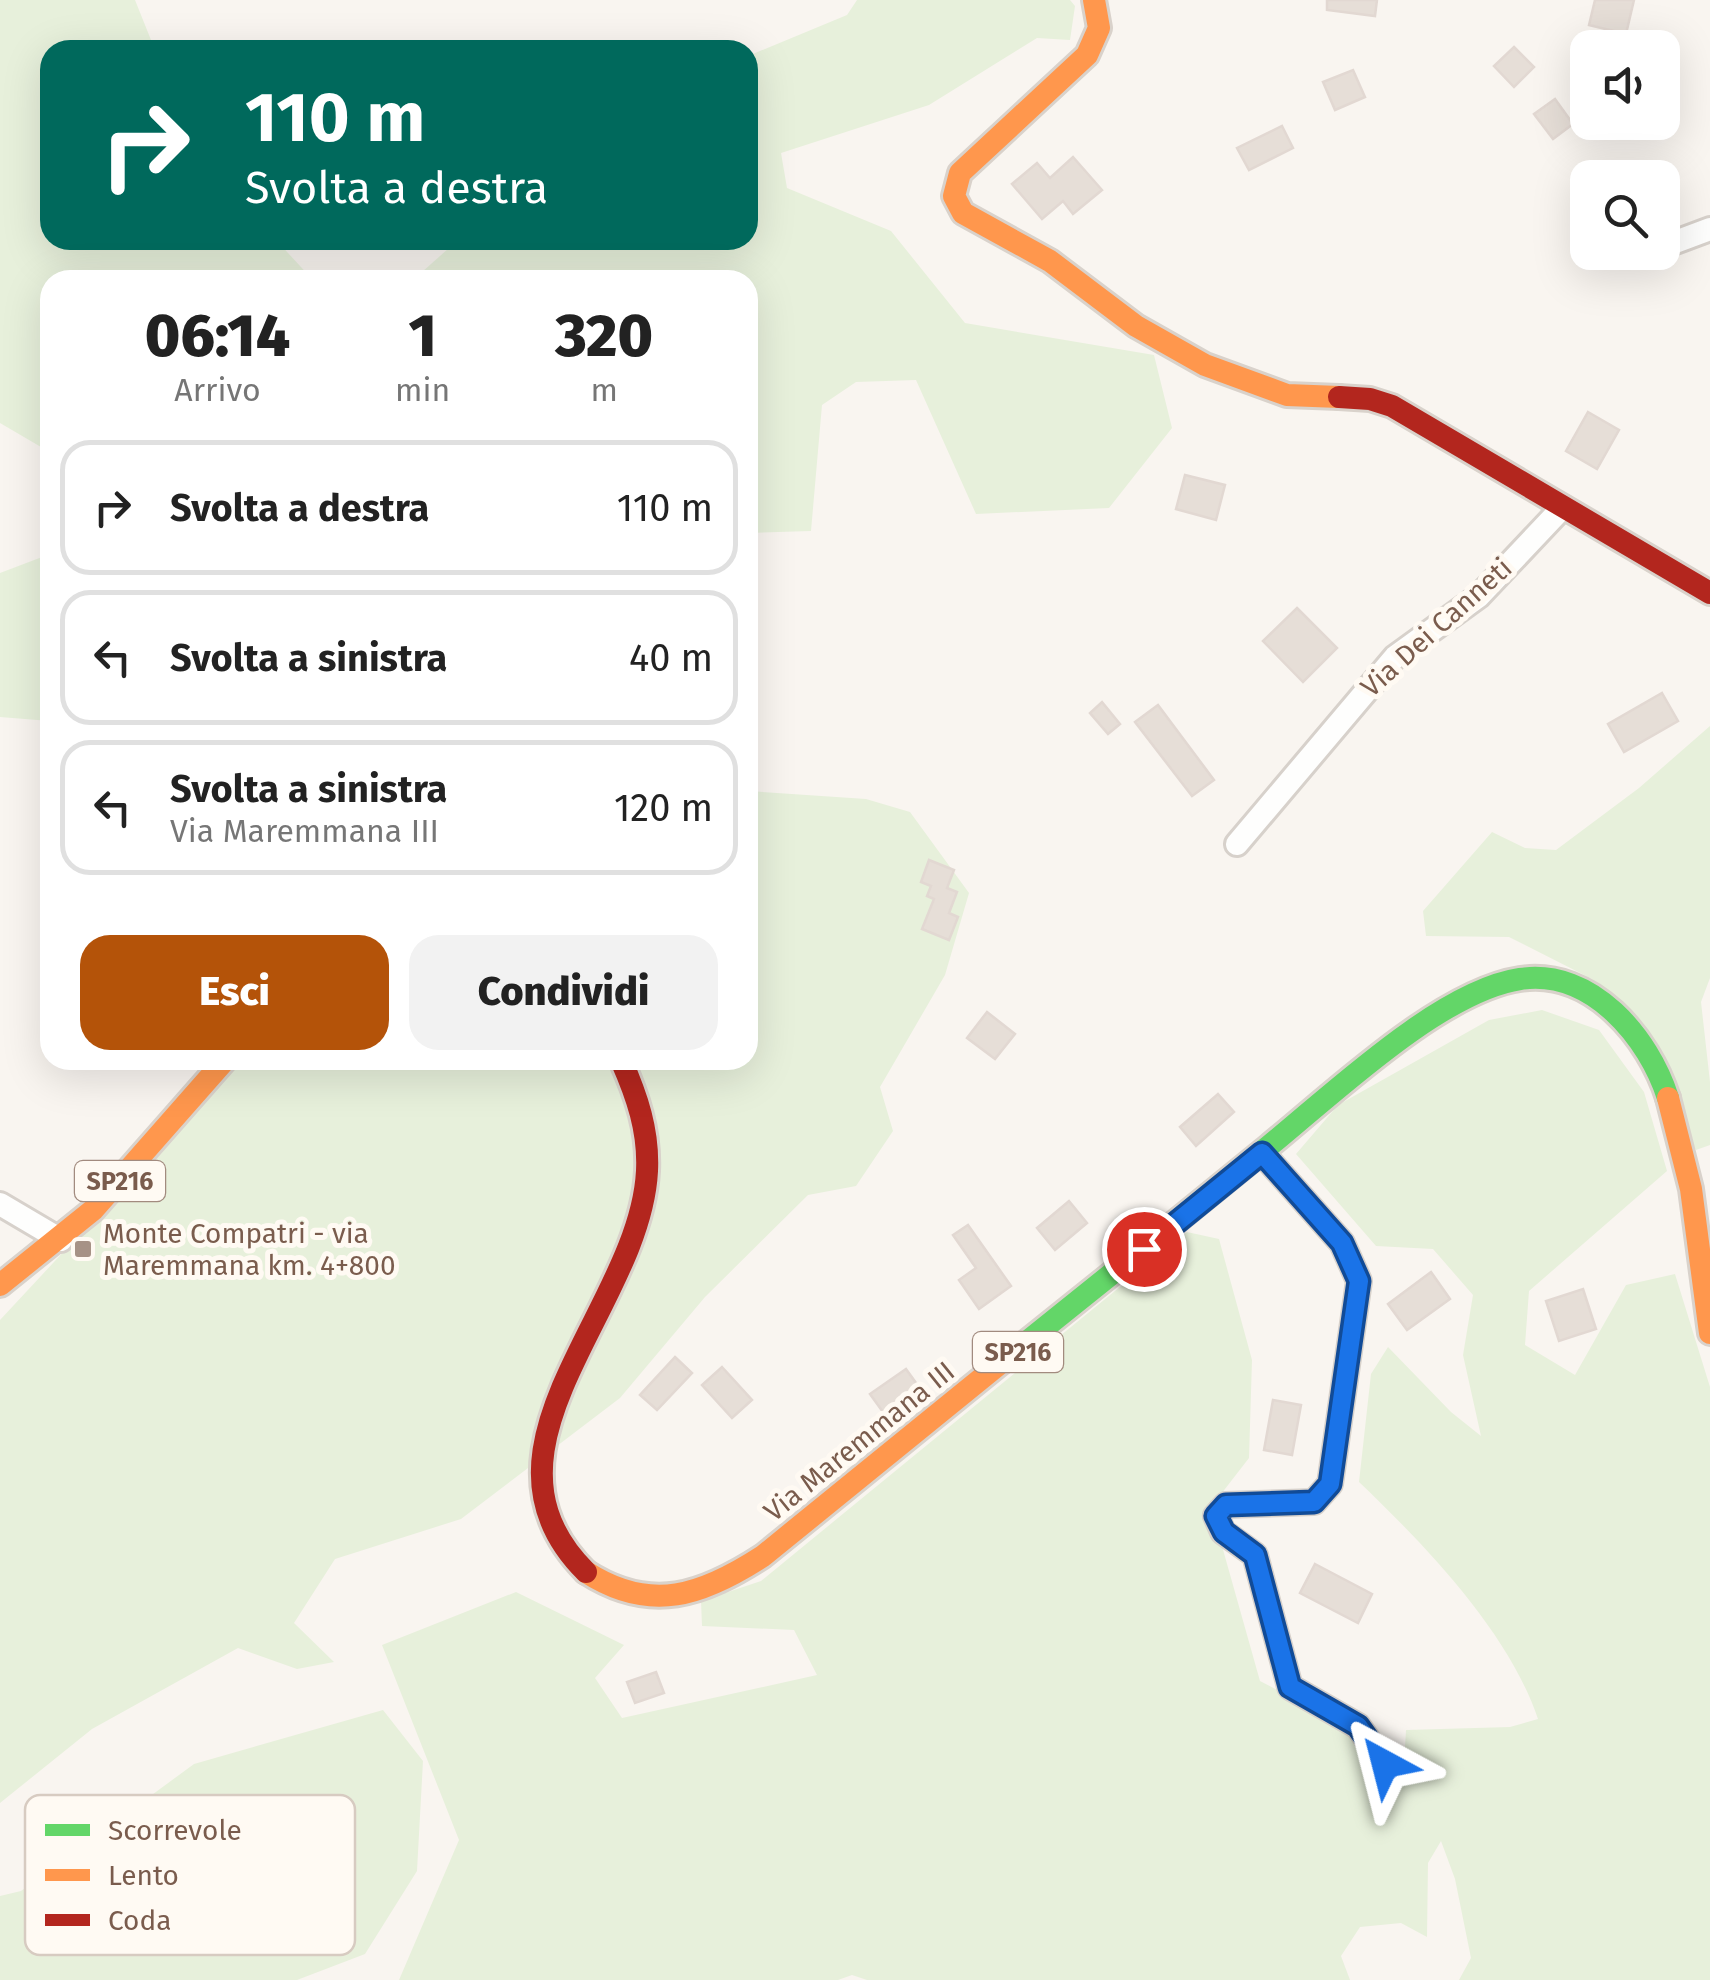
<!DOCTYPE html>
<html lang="it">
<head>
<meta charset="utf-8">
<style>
	:root { --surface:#fff; --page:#f2f2f2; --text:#222; --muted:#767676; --line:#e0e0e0; --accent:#b45309 }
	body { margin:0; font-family:"Fira Sans",sans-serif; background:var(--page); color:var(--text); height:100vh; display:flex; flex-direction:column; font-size:38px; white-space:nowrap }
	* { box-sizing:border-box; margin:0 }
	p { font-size:32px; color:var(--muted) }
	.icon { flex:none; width:55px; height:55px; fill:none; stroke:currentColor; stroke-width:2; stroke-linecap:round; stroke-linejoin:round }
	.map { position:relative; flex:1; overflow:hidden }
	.drawer { position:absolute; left:40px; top:270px; width:718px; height:800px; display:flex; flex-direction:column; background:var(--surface); border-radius:30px; box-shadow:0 10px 40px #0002 }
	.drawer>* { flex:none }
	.top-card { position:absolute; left:40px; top:40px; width:718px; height:210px; border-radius:30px; box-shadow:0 10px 40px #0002; background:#00695c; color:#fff; overflow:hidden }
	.buttons { position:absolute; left:1570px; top:30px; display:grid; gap:20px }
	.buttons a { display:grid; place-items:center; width:110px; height:110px; border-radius:20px; background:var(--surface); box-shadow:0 10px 40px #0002; font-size:50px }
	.pin { position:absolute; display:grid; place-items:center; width:85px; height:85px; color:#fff; margin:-42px; border:5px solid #fff; border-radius:50%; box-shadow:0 2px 10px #0007 }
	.me { position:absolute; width:110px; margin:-55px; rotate:322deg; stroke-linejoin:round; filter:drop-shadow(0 0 8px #0008) }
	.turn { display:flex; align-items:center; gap:35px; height:210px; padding:0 40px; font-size:45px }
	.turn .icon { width:130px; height:130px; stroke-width:2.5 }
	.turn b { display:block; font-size:70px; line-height:85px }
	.eta { display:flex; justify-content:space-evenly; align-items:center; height:170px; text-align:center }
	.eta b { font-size:60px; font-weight:800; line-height:70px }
	.button { display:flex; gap:20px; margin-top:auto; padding:20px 40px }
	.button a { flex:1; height:115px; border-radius:30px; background:var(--accent); color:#fff; font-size:40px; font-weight:800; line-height:115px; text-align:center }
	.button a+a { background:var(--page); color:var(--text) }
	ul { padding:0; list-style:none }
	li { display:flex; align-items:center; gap:30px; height:135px; margin:0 20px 15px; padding:0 20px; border:5px solid var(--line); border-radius:30px }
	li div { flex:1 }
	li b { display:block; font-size:38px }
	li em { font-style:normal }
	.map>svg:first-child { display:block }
</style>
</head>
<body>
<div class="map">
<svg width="1710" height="1980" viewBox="0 0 1710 1980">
	<rect width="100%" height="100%" fill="#f9f5f0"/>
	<g fill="#e7f0db">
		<path d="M0,0H135L155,50H50V240H276L313,280H50V458L41,447L0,423Z"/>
		<path d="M857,0H1070L1075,6L1070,40L1037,38L929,105L781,153L787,188L891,231L965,323L1154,355L1172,428L1109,508L976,514L916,380L856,382L822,405L811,531L748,533V280H413L458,240H748V56L847,15Z"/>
		<path d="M50,554V721L0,717V573Z"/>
		<path d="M1710,726V978L1701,1002L1710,1082V1145L1696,1150L1592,979L1509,937L1426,936L1423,911L1492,832L1525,848L1556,850L1639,788Z"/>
		<path d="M748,791L866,799L910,812L969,893L945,975L880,1087L893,1131L856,1186L808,1195L705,1297L620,1398L461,1519L335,1559L294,1623L334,1662L297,1669L238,1648L92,1729L0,1803V1320L242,1060H748Z"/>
		<path d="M1542,1010L1599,1030L1644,1092L1667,1171L1529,1291L1525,1345L1575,1375L1626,1285L1675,1274L1710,1387V1980H1459L1471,1958L1455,1879L1441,1841L1428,1863L1427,1937L1401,1923L1360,1927L1341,1956L1350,1980H867L852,1975L838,1980H399L459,1840L382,1645L516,1592L624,1645L595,1678L622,1718L817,1675L794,1630L702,1626L701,1601L761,1581L1187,1232L1219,1239L1252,1360L1249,1458L1211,1507L1260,1681L1368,1737L1404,1764L1406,1730L1510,1727L1538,1719C1509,1632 1424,1544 1359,1482L1371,1374L1388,1347L1451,1412L1481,1436L1463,1355L1473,1295L1433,1249L1376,1246L1296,1154L1338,1105L1489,1020Z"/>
		<path d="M383,1710L423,1761L417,1871L365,1954L297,1980H0V1896L21,1891L194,1764Z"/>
	</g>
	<g fill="#e6ded7" stroke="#e2d8d2" stroke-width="2.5">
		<path d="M1327,0H1377L1375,16L1327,10Z"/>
		<path d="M1595,0H1634L1626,34L1589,25Z"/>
		<path d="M1514,47L1534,67L1514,87L1494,66Z"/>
		<path d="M1353,70L1365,97L1335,110L1323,82Z"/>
		<path d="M1555,99L1573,124L1553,139L1534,114Z"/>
		<path d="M1282,126L1293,148L1249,170L1237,148Z"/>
		<path d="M1073,157L1102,190L1073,214L1063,201L1042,219L1012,184L1037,163L1050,178Z"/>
		<path d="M1588,412L1619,430L1597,469L1566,451Z"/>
		<path d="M1185,475L1225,485L1216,520L1176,509Z"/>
		<path d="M1297,608L1337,648L1303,682L1263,641Z"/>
		<path d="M1662,693L1678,721L1624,752L1608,724Z"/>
		<path d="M1102,702L1120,724L1108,734L1090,713Z"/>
		<path d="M1158,705L1214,780L1192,796L1135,722Z"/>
		<path d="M929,860L954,870L947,888L957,892L949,913L958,917L949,940L922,929L934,899L927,896L931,886L921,882Z"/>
		<path d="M987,1012L1015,1034L995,1059L967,1038Z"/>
		<path d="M1218,1094L1234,1112L1196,1146L1180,1127Z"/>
		<path d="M1069,1201L1087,1223L1055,1250L1037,1228Z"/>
		<path d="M968,1225L1011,1286L979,1309L959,1280L976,1268L953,1235Z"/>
		<path d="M1431,1272L1450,1299L1407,1330L1388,1304Z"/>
		<path d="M1583,1289L1596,1329L1559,1341L1546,1301Z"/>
		<path d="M675,1357L692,1373L657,1410L640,1395Z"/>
		<path d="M722,1367L752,1400L732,1418L702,1385Z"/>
		<path d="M906,1369L924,1394L888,1419L870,1394Z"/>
		<path d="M1273,1400L1301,1405L1292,1455L1264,1450Z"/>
		<path d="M1315,1564L1372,1594L1358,1623L1300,1593Z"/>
		<path d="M656,1672L664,1693L635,1703L627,1682Z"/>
	</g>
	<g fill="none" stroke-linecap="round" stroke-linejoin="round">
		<defs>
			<g id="street">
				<path d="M1670,244L1710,229"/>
				<path d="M1237,844L1395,657L1479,596L1563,507"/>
				<path d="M1262,1153L1342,1243L1359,1281L1330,1484L1314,1502L1226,1505L1216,1516L1223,1532L1255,1555L1290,1687L1358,1726L1385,1764"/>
				<path d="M0,1204L61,1240"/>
			</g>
			<path id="fast" d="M1003,1361C1092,1290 1181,1218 1269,1146C1332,1095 1440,991 1520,979C1592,968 1649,1038 1668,1098"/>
			<g id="slow">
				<path d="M1094,0L1099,28L1087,55L960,173L954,196L963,213L1050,261L1136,326L1205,365L1287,395L1339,397"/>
				<path d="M1668,1098L1691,1189L1710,1333"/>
				<path d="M0,1285L93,1210L225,1060"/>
				<path d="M586,1572C651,1614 703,1595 763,1556L1003,1361"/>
			</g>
			<g id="jam">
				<path d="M1339,397L1370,399L1392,406L1710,593"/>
				<path d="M586,1572C461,1448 640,1309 647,1171C649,1131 637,1096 621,1060"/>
			</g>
		</defs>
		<use href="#street" stroke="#d7d1cb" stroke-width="28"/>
		<use href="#fast" stroke="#d9d2cb" stroke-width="28"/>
		<use href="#slow" stroke="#d9d2cb" stroke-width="28"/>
		<use href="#jam" stroke="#d9d2cb" stroke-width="28"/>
		<use href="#street" stroke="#fefefd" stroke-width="22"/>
		<use href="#fast" stroke="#63d668" stroke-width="22"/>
		<use href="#slow" stroke="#ff974d" stroke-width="22"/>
		<use href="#jam" stroke="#b3261e" stroke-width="22"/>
	</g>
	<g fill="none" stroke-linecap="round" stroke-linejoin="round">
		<defs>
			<path id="route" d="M1144,1249L1262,1153L1342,1243L1359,1281L1330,1484L1314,1502L1226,1505L1216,1516L1224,1532L1255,1555L1290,1687L1358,1726L1385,1764"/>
		</defs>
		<use href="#route" stroke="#114b97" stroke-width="25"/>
		<use href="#route" stroke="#1a73e8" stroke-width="18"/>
	</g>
	<rect fill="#a69286" stroke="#fffaf3" stroke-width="4" x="73" y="1239" width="20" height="20" rx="5"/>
	<g text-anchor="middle" stroke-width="10" stroke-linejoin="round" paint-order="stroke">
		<g fill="#fffaf3" stroke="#a28b7f" stroke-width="2.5">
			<rect x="75" y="1161" width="90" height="40" rx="8"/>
			<rect x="973" y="1332" width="90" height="40" rx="8"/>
		</g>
		<g font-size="25" font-weight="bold" fill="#7a5c4d">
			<text x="120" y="1190">SP216</text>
			<text x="1018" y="1361">SP216</text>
		</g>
		<g font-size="28" fill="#7a5c4d" stroke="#fffaf3">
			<text transform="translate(1436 627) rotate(-42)" y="10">Via Dei Canneti</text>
			<text transform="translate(859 1441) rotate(-39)" y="10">Via Maremmana III</text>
		</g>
		<g font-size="28" fill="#7a5c4d" stroke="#fffaf3" text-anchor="start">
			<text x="103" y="1243">Monte Compatri - via<tspan x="103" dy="32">Maremmana km. 4+800</tspan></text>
		</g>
	</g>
	<rect x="25" y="1795" width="330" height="160" rx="15" fill="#fffaf3" stroke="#d7cbc1" stroke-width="2.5"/>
	<rect x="45" y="1824" width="45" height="12" fill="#63d668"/>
	<rect x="45" y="1869" width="45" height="12" fill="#ff974d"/>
	<rect x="45" y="1914" width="45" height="12" fill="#b3261e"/>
	<g font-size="28" fill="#7a5c4d">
		<text x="108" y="1840">Scorrevole</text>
		<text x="108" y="1885">Lento</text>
		<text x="108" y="1930">Coda</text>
	</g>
</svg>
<div class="buttons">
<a><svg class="icon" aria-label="sound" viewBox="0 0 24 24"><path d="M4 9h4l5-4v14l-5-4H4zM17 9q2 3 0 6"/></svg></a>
<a><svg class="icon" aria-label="search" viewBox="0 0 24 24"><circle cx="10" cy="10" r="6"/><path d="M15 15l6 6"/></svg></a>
</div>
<div class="pin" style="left:1144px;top:1249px;background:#d93025"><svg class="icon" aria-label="arrive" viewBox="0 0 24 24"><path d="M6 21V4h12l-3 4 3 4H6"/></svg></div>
<svg class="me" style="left:1385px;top:1764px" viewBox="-20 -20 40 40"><path d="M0-17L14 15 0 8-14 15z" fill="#1a73e8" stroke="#fff" stroke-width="4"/></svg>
<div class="top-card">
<div class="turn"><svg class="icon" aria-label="right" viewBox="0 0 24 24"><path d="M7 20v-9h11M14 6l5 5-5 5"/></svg><div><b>110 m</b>Svolta a destra</div></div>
</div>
<section class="drawer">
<div class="eta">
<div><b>06:14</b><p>Arrivo</p></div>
<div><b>1</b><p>min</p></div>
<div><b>320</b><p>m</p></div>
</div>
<ul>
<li><svg class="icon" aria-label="right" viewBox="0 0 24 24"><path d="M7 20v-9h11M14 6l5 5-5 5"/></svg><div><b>Svolta a destra</b></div><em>110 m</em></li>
<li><svg class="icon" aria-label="left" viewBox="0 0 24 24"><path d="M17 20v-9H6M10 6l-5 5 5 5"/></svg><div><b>Svolta a sinistra</b></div><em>40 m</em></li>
<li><svg class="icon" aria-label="left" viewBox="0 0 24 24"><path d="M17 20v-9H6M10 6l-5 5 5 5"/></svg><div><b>Svolta a sinistra</b><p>Via Maremmana III</p></div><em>120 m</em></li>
</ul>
<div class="button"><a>Esci</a><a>Condividi</a></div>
</section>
</div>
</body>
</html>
